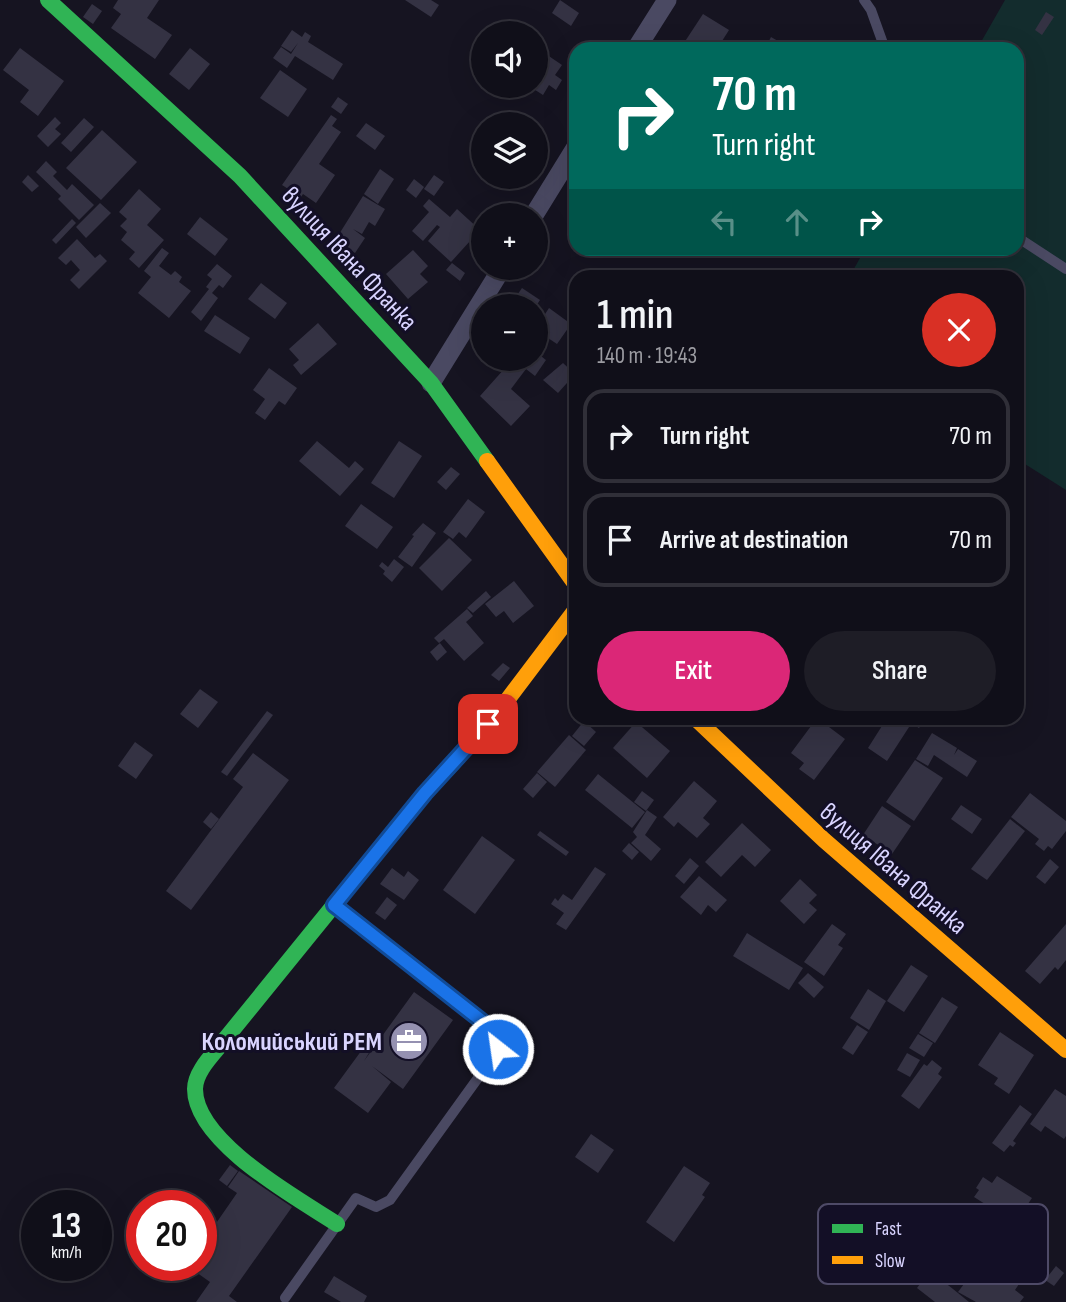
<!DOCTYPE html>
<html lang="en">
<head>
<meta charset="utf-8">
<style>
	:root { --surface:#100f19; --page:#1e1d26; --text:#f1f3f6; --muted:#9c9ca2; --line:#302f38; --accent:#db2777 }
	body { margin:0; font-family:"Sofia Sans Condensed",sans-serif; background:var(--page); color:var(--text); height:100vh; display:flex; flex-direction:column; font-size:26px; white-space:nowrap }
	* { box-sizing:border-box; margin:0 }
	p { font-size:23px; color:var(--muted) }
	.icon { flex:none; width:38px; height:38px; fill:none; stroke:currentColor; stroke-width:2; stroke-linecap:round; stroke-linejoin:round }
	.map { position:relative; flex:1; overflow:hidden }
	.details { position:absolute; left:569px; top:270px; width:455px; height:455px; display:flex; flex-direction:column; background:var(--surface); border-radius:21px; box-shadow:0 7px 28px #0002,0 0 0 2px var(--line) }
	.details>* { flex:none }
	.top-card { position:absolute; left:569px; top:42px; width:455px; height:214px; border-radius:21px; box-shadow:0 7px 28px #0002,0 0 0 2px var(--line); background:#00695c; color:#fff; overflow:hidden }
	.fabs { position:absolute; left:471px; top:21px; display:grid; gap:14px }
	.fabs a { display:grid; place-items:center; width:77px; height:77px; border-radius:50%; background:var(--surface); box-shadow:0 7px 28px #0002,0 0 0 2px var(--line); font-size:35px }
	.speed { position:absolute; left:21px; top:1190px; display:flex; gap:14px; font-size:35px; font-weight:700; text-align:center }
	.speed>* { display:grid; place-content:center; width:91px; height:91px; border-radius:50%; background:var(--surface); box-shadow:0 7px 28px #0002,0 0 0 2px var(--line); line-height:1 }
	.speed small { font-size:18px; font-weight:400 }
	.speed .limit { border:10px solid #d22; background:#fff; color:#111 }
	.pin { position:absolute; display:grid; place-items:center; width:60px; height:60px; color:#fff; margin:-30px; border-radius:14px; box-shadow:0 4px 10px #0006 }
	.me { position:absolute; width:77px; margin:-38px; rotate:330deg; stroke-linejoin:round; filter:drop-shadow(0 0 5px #0008) }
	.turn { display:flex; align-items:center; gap:24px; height:147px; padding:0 28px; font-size:32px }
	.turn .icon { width:91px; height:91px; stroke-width:2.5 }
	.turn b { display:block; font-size:49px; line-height:60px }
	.lanes { display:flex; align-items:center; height:66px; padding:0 28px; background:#0003; justify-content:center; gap:35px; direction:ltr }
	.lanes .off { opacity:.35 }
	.round { display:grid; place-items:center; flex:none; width:74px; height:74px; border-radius:37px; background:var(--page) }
	.overview { display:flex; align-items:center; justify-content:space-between; height:119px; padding:0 28px }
	h1 { font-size:42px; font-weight:600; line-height:52px }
	.action { display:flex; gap:14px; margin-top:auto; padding:14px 28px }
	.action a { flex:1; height:80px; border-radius:42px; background:var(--accent); color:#fff; font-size:28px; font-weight:600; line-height:80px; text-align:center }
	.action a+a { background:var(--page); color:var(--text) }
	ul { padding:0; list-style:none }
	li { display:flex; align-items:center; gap:21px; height:94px; margin:0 14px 10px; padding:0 14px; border:4px solid var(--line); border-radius:21px }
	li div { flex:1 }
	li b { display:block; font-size:26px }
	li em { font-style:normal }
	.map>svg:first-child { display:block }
</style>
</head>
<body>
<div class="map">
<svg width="1066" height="1302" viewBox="0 0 1066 1302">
	<rect width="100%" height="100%" fill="#161421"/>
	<path fill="#132c2d" d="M1005,0H1066V490L1017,459V276H850L865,249L1017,248V49H977Z"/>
	<g fill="#343243">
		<path d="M118,0H159L147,18L172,35L155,59L111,28L121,14L113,8Z"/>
		<path d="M405,0H431L439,5L431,17Z"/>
		<path d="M560,0L579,13L571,26L552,13Z"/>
		<path d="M92,4L102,11L93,24L83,17Z"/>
		<path d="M1046,12L1054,17L1042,35L1035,30Z"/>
		<path d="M703,14L729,30L717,49H680Z"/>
		<path d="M504,22L517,30L515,33H497Z"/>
		<path d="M292,30L302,37L305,32L311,36L308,42L343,64L333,80L295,56L287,68L273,58L281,47L291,54L298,43L291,52L281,46Z"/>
		<path d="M771,37L785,45L783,49H775L767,45Z"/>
		<path d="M20,48L64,81L38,116L20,102L29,90L3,70Z"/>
		<path d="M190,48L210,64L189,90L169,74Z"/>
		<path d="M537,48L562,65L555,75L562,80L556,90L549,85L543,95L529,86H536Z"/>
		<path d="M280,70L307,89L288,117L260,98Z"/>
		<path d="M338,97L348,104L341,114L331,107Z"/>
		<path d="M331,115L337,119L332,126L341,132L319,164L335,175L316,203L303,194L301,197L282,185Z"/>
		<path d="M55,117L61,123L55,129L61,134L48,147L37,136Z"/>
		<path d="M84,118L94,127L71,152L61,143Z"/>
		<path d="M366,123L385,136L375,150L356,136Z"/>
		<path d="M102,130L137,162L101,200L66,168Z"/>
		<path d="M46,161L57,172L53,176L67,190L72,184L94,205L79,220L58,199L61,196L36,172Z"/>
		<path d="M380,169L394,179L378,204L364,194Z"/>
		<path d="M28,175L39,186L32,192L22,182Z"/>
		<path d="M434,175L444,182L434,196L424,189Z"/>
		<path d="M414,179L424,187L416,198L406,190Z"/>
		<path d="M139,189L161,209L147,225L164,240L139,268L129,259L135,252L121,240L127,232L120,226L127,219L119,212Z"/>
		<path d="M363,196L385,209L375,226L369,222L362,234L353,229L365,238L355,253L336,239Z"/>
		<path d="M429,199L450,217L457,209L480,230L451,262L428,241L440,227L437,225L423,241L412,231L429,212L423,206Z"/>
		<path d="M100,203L111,213L86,238L76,227Z"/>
		<path d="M200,217L228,239L215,256L187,234Z"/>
		<path d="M72,219L76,223L56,244L52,240Z"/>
		<path d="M77,239L95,258L100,254L107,261L79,289L70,280L80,270L71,260L66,265L58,258Z"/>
		<path d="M162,248L169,253L159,266L171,275L175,271L182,277L179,282L191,291L169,318L138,293L151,277L144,271Z"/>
		<path d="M413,250L428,266L420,274L428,282L408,299L386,274Z"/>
		<path d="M452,263L465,273L460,281L446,270Z"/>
		<path d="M217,264L232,276L223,288L219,285L212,293L218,298L201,321L191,312L209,289L206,287L212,279L207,275Z"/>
		<path d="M261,283L287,303L275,319L248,299Z"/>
		<path d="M522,288L540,300L536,306H522L513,301Z"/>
		<path d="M549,308L571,324L557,344L539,332L536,337V328Z"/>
		<path d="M215,315L250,338L240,354L204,331Z"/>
		<path d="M318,323L337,344L301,375L293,365L299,360L289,349Z"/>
		<path d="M536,343L542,347L537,353L546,360L535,376L526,369L511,389L530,406L511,426L480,396L505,368L494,361L496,359H536Z"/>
		<path d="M563,363L575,374L558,393L543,380Z"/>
		<path d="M269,368L297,388L285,405L279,401L265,420L255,413L265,399L253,390Z"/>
		<path d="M317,441L349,468L355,461L364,469L340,496L299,461Z"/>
		<path d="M399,441L422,456L394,498L371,483Z"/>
		<path d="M451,467L460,474L446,490L437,482Z"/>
		<path d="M468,499L485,512L466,538L459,532L453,539L443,532Z"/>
		<path d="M361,504L393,527L377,549L345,526Z"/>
		<path d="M423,523L436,533L412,567L398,557L414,536L412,535Z"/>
		<path d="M449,538L472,560L442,591L419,568Z"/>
		<path d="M394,559L404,567L392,582L383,574L385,571L379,566L382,562L388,567Z"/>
		<path d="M514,581L534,606L513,623L504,611L496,617L485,604Z"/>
		<path d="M486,591L491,597L473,613L467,608Z"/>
		<path d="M467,609L473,616L466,622L484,643L464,661L444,639L439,643L434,638Z"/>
		<path d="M440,643L447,652L437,661L430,652Z"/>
		<path d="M503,663L510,668L499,681L491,675Z"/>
		<path d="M200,689L218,702L198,728L180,714Z"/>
		<path d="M267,711L273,715L227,776L221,772Z"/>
		<path d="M817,718H836L829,727L845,739L814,780L799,769L804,763L791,753Z"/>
		<path d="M887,718H926L919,728L903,718L911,724L887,761L868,748Z"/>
		<path d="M584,721L596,732L584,746L572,736Z"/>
		<path d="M636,722L670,751L647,778L613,748Z"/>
		<path d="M932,733L957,748L954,755L958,749L977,761L967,777L934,755L928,766L916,759Z"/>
		<path d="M569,735L586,750L555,787L537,772Z"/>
		<path d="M135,742L153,755L136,779L118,766Z"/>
		<path d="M253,753L289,780L191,910L166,891L243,787L233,779Z"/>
		<path d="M915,760L943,778L914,821L886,802Z"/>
		<path d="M537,773L547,782L533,798L523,789Z"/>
		<path d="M598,774L645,812L632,828L585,790Z"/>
		<path d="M694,781L717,801L703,818L710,824L697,838L678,822L674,827L663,817Z"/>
		<path d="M642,791L654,800L646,811L634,802Z"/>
		<path d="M1030,793L1066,821V831L1052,849L1048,846L1044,851L1035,844L1039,839L1011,817Z"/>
		<path d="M961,805L982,819L972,834L951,819Z"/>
		<path d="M882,806L911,826L892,854L863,835Z"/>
		<path d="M647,810L657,817L645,835L661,849L651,861L631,843L637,837L633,832Z"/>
		<path d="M211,812L219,819L211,829L203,822Z"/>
		<path d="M1010,819L1025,831L987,880L971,869Z"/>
		<path d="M742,823L771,850L755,867L742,855L721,877L705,862Z"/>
		<path d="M540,831L569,852L566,856L537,835Z"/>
		<path d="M482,836L515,860L475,914L443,890Z"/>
		<path d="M629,843L639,852L632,860L622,851Z"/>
		<path d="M690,858L699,866L684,884L675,876Z"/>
		<path d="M1050,859L1059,867L1045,884L1036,877Z"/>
		<path d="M595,867L606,874L566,930L556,924L564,913L551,904L555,898L558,901L563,894L572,900Z"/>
		<path d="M392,868L404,877L408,871L419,880L404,900L380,884Z"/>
		<path d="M699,876L727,900L716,912L708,905L701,915L680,897Z"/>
		<path d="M800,879L817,895L809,903L817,910L804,924L780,901Z"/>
		<path d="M387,897L397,905L385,920L375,913Z"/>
		<path d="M832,924L846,934L838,945L843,948L824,976L804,962Z"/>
		<path d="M1066,924V960L1058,970L1055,967L1040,984L1025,971Z"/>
		<path d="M747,933L803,968L789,990L733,956Z"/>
		<path d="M911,965L928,976L904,1012L887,1001Z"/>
		<path d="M808,973L824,987L814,998L798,983Z"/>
		<path d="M868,989L886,1001L869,1030L850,1018Z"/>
		<path d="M414,992L453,1020L403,1089L372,1066L391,1082L368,1113L334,1088L367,1043L372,1048L364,1061Z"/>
		<path d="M942,997L958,1007L935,1043L919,1033Z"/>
		<path d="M857,1025L868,1032L853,1055L842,1048Z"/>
		<path d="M1000,1032L1034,1055L1009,1094L994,1084L998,1078L978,1065Z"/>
		<path d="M918,1034L933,1043L924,1057L909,1048Z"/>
		<path d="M907,1053L920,1060L910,1077L897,1070Z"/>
		<path d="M932,1060L942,1068L938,1074L942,1077L919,1109L901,1096L924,1064L927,1066Z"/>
		<path d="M1055,1089L1066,1096V1136L1064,1139L1045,1126L1041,1132L1030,1124Z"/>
		<path d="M1020,1105L1032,1114L1013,1141L1016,1143L1013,1147L1010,1145L1004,1152L992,1143Z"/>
		<path d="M591,1134L614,1150L598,1173L575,1157Z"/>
		<path d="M230,1165L238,1171L227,1186L219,1180Z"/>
		<path d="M684,1166L710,1183L702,1195L705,1197L674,1242L646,1222Z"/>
		<path d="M239,1171L292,1207L229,1296L237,1302H196L210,1282L186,1265H201V1245L237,1193L228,1187Z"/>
		<path d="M997,1176L1032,1198L1015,1223L974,1197L979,1190L976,1188L983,1177L992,1183Z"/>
		<path d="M984,1257L1019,1284L1015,1290L1024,1297L1020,1302H976L958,1292Z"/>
		<path d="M1056,1266L1064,1273L1054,1286L1045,1280Z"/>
		<path d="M930,1271L953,1289L969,1302H935L917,1288Z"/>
		<path d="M334,1276L367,1296L364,1302H341L324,1292Z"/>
	</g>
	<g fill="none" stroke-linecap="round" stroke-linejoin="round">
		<g stroke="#4a4962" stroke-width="10">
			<path d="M864,0L871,10L885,49"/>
			<path d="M1017,237L1066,269"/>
			<path d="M285,1298L356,1198L376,1207L390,1200L496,1053C500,1044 500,1036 493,1029L335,906"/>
		</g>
		<g stroke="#4a4962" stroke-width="19">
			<path d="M636,49L667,0"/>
			<path d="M534,215L576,147"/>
			<path d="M431,383L502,268"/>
		</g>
		<g stroke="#30b455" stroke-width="16">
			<path d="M48,0L240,176L431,383L487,461"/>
			<path d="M337,1224C297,1198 195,1142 195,1089C195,1070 216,1052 226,1038L425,793L454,762"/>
		</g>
		<g stroke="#ff9f0a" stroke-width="16">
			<path d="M487,461L576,585"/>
			<path d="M695,718L824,840L1066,1050"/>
			<path d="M454,762L505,703L576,609"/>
		</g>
	</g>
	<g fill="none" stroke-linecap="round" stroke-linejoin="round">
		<defs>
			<path id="route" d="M488,724L425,793L334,905L492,1029L499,1040L498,1049"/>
		</defs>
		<use href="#route" stroke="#114b97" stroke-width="18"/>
		<use href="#route" stroke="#1a73e8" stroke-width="12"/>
	</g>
	<defs>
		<symbol id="office-disc" viewBox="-11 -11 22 22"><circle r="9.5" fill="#9591b1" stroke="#130f26"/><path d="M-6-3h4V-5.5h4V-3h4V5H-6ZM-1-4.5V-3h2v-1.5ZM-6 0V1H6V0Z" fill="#fff"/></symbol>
	</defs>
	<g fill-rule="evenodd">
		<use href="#office-disc" x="387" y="1019" width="44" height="44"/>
	</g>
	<g text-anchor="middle" stroke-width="6" stroke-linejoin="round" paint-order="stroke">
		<g font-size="26" fill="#d9d4ff" stroke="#130f26">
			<text transform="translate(350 258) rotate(47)" y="9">вулиця Івана Франка</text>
			<text transform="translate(894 868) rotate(41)" y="9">вулиця Івана Франка</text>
		</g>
		<g font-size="26" font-weight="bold" fill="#d9d4ff" stroke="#130f26" text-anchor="end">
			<text x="382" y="1050">Коломийський РЕМ</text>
		</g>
	</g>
	<rect x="818" y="1204" width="230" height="80" rx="10" fill="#130f26" stroke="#4e4a67" stroke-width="2"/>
	<rect x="832" y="1224" width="31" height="9" fill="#30b455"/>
	<rect x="832" y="1256" width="31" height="8" fill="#ff9f0a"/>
	<g font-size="19" fill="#d9d4ff">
		<text x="875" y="1235">Fast</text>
		<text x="875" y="1267">Slow</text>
	</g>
</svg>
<div class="fabs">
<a><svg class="icon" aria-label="sound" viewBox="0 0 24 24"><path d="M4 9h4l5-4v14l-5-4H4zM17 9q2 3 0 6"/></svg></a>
<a><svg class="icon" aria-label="layers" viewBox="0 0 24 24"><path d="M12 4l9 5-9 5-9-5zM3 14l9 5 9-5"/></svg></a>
<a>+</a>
<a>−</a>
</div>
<div class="speed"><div>13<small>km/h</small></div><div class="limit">20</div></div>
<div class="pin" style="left:488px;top:724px;background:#d93025"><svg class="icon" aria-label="arrive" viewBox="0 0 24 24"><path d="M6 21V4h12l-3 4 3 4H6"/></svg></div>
<svg class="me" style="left:498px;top:1049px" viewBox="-20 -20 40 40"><circle r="17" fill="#1a73e8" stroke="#fff" stroke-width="3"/><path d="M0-11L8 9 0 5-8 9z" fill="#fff"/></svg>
<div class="top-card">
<div class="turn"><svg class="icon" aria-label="right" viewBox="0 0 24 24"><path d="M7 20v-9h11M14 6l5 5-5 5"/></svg><div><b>70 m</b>Turn right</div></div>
<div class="lanes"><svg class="icon off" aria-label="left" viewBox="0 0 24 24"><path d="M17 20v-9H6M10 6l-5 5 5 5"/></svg><svg class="icon off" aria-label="ahead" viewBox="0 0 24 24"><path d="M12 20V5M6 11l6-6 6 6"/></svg><svg class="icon" aria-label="right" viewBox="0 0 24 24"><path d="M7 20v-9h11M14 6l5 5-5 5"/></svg></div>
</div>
<section class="details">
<div class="overview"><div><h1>1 min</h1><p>140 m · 19:43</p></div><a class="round" style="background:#d93025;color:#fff"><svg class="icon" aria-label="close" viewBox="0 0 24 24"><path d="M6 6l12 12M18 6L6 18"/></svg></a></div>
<ul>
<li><svg class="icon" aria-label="right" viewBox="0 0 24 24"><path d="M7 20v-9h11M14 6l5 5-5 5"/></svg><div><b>Turn right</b></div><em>70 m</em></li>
<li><svg class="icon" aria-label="arrive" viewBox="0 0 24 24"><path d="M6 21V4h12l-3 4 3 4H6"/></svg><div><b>Arrive at destination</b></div><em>70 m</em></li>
</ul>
<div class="action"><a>Exit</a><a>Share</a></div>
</section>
</div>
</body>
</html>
